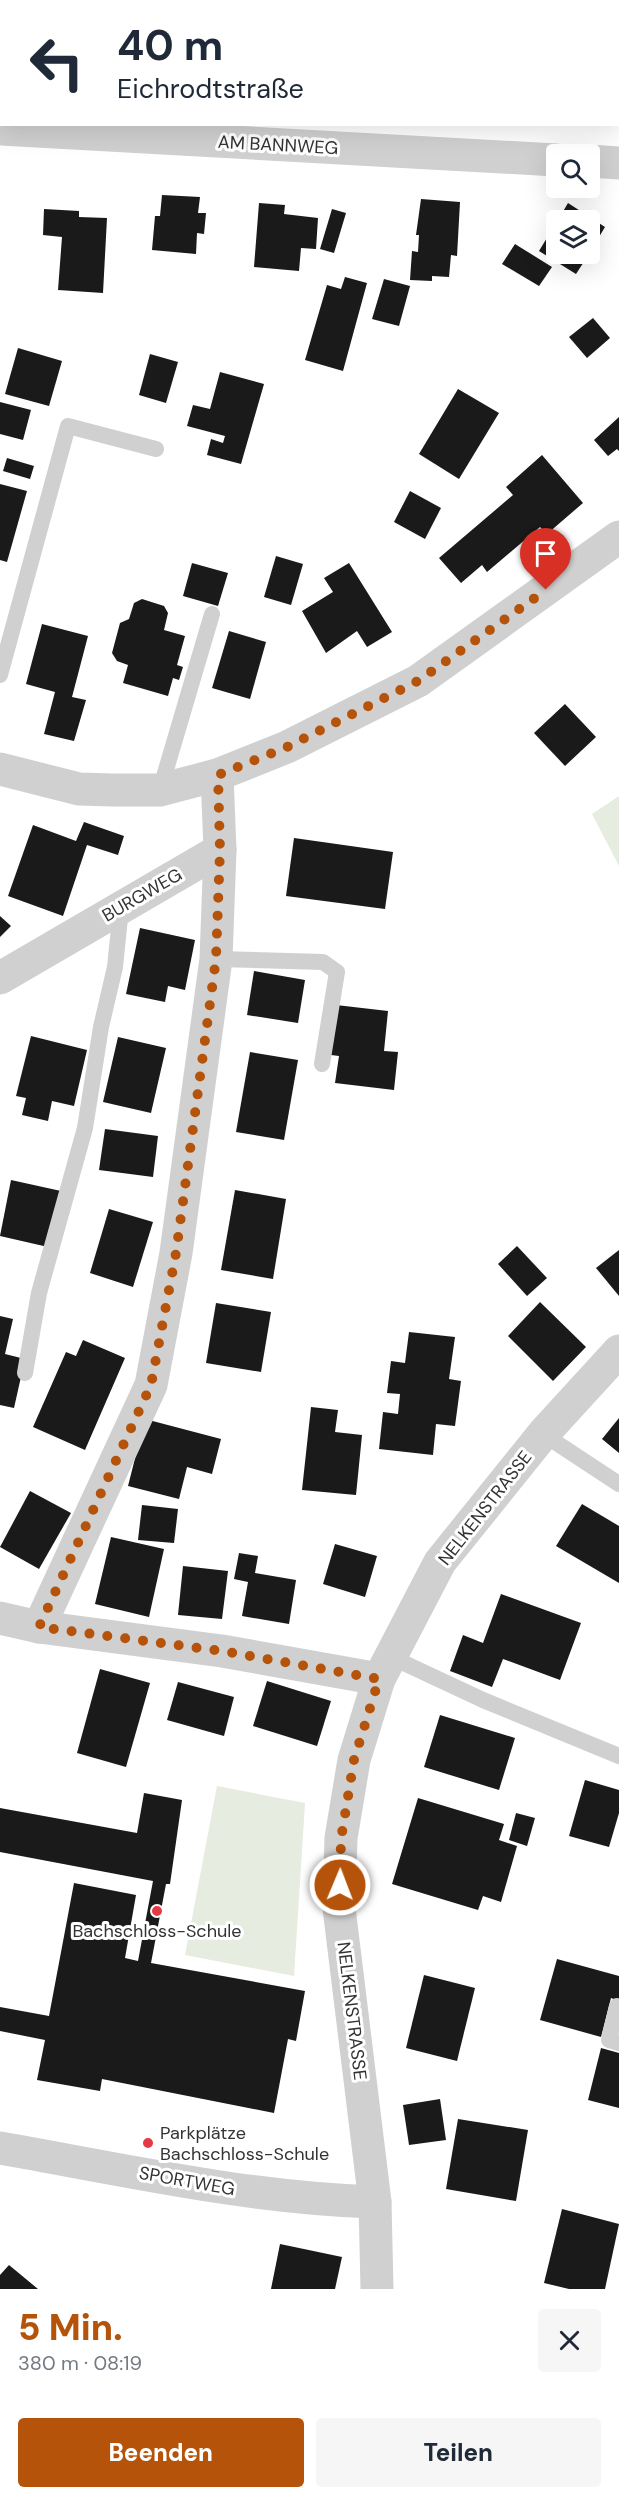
<!DOCTYPE html>
<html lang="de">
<head>
<meta charset="utf-8">
<style>
	:root { --surface:#fff; --page:#f6f6f7; --text:#1f2937; --muted:#747a83; --accent:#b45309 }
	body { margin:0; font-family:"DM Sans",sans-serif; background:var(--page); color:var(--text); height:100vh; display:flex; flex-direction:column; font-size:22px; white-space:nowrap }
	* { box-sizing:border-box; margin:0 }
	p { font-size:20px; color:var(--muted) }
	.icon { flex:none; width:33px; height:33px; fill:none; stroke:currentColor; stroke-width:2; stroke-linecap:round; stroke-linejoin:round }
	.map { position:relative; height:2289px; overflow:hidden }
	.side { display:flex; flex-direction:column; background:var(--surface); flex:1 }
	.side>* { flex:none }
	.banner { position:absolute; left:0px; top:0px; width:620px; height:126px; box-shadow:0 6px 24px #0002; background:#fff; color:var(--text); overflow:hidden }
	.controls { position:absolute; left:546px; top:144px; display:grid; gap:12px }
	.controls a { display:grid; place-items:center; width:54px; height:54px; border-radius:6px; background:var(--surface); box-shadow:0 6px 24px #0002; font-size:30px }
	.pin { position:absolute; display:grid; place-items:center; width:51px; height:51px; color:#fff; margin:-62px -26px; border-radius:50% 50% 50% 0; rotate:-45deg; box-shadow:0 0 6px #0007 }
	.pin .icon { rotate:45deg }
	.me { position:absolute; width:66px; margin:-33px; rotate:1deg; stroke-linejoin:round; filter:drop-shadow(0 0 4px #0008) }
	.turn { display:flex; align-items:center; gap:21px; height:126px; padding:0 18px; font-size:27px }
	.turn .icon { width:78px; height:78px; stroke-width:2.5 }
	.turn b { display:block; font-size:42px; line-height:51px }
	.round { display:grid; place-items:center; flex:none; width:63px; height:63px; border-radius:6px; background:var(--page) }
	.head { display:flex; align-items:center; justify-content:space-between; height:102px; padding:0 18px }
	h1 { font-size:36px; font-weight:800; line-height:45px; color:var(--accent) }
	.action { display:flex; gap:12px; margin-top:auto; padding:12px 18px }
	.action a { flex:1; height:69px; border-radius:6px; background:var(--accent); color:#fff; font-size:24px; font-weight:800; line-height:69px; text-align:center }
	.action a+a { background:var(--page); color:var(--text) }
	.map>svg:first-child { display:block }
</style>
</head>
<body>
<div class="map">
<svg width="619" height="2289" viewBox="0 0 619 2289">
	<rect width="100%" height="100%" fill="#fff"/>
	<g fill="#e6ecdf">
		<path d="M619,796V866L592,814Z"/>
		<path d="M217,1786L305,1803L294,1976L185,1955Z"/>
	</g>
	<g fill="#1a1a1a">
		<path d="M162,195L200,197L198,213H206L204,234L197,233L196,254L152,250L155,216H160Z"/>
		<path d="M421,199L460,202L457,256L451,255L449,277L432,276V281L410,280L412,251L418,252L419,235H416Z"/>
		<path d="M259,203L285,205L284,214L318,218L316,249L301,248L299,271L254,267Z"/>
		<path d="M568,203L605,227L590,252V220H558Z"/>
		<path d="M44,209L79,211V217L107,218L103,293L58,290L62,237L43,235Z"/>
		<path d="M332,209L346,213L334,253L320,249Z"/>
		<path d="M556,223V254H589L576,274L539,251Z"/>
		<path d="M515,244L552,267L539,286L502,264Z"/>
		<path d="M345,277L367,283L343,371L305,360L327,285L341,289Z"/>
		<path d="M384,279L410,286L399,326L372,319Z"/>
		<path d="M593,318L610,338L587,358L569,337Z"/>
		<path d="M18,348L62,361L49,406L5,394Z"/>
		<path d="M150,354L178,362L166,403L139,395Z"/>
		<path d="M220,372L264,384L241,464L207,455L211,439L223,443L225,436L187,426L193,405L210,409Z"/>
		<path d="M458,389L499,413L459,479L419,454Z"/>
		<path d="M0,402L31,410L23,440L0,434Z"/>
		<path d="M619,417V451L617,449L608,456L594,440Z"/>
		<path d="M542,455L583,503L547,534L540,527L487,572L482,565L461,583L439,558L513,495L506,487Z"/>
		<path d="M7,458L34,466L30,479L3,471Z"/>
		<path d="M0,484L27,491L7,562L0,560Z"/>
		<path d="M410,491L441,508L425,539L394,522Z"/>
		<path d="M276,556L303,564L291,605L264,597Z"/>
		<path d="M192,563L228,573L218,606L183,596Z"/>
		<path d="M349,563L392,632L367,647L357,631L326,653L302,611L333,592L324,578Z"/>
		<path d="M142,599L164,606L168,613L164,630L185,636L177,665L183,667L179,680L173,678L168,696L123,683L128,665L117,661L112,653L120,623L129,619L134,603Z"/>
		<path d="M42,624L88,636L72,697L86,700L74,741L44,734L55,692L26,684Z"/>
		<path d="M229,631L266,642L250,699L212,688Z"/>
		<path d="M565,704L596,737L565,766L534,733Z"/>
		<path d="M84,822L124,836L118,855L87,845L63,916L8,896L33,825L76,841Z"/>
		<path d="M294,838L393,852L385,909L286,896Z"/>
		<path d="M0,916L11,926L0,937Z"/>
		<path d="M140,928L195,940L185,990L168,986L165,1002L126,994Z"/>
		<path d="M254,971L305,980L298,1023L247,1015Z"/>
		<path d="M336,1005L388,1011L384,1051L398,1052L394,1090L335,1083L339,1056L331,1055Z"/>
		<path d="M31,1036L87,1050L74,1106L52,1101L48,1121L22,1115L26,1098L16,1096Z"/>
		<path d="M118,1037L166,1048L151,1113L103,1102Z"/>
		<path d="M250,1052L298,1060L284,1140L236,1132Z"/>
		<path d="M105,1129L158,1136L153,1177L99,1170Z"/>
		<path d="M11,1180L61,1191L48,1247L0,1236Z"/>
		<path d="M235,1190L286,1199L273,1279L221,1270Z"/>
		<path d="M109,1209L153,1222L133,1287L90,1273Z"/>
		<path d="M517,1246L547,1278L527,1296L498,1264Z"/>
		<path d="M619,1250V1296L596,1268Z"/>
		<path d="M540,1302L586,1347L553,1381L508,1336Z"/>
		<path d="M216,1303L271,1312L261,1372L206,1363Z"/>
		<path d="M0,1316L13,1319L5,1354L25,1359L14,1408L0,1405Z"/>
		<path d="M409,1332L455,1337L449,1379L461,1381L455,1426L436,1424L433,1455L379,1449L383,1412L398,1414L400,1394L387,1393L391,1361L405,1363Z"/>
		<path d="M83,1340L125,1358L85,1450L33,1427L66,1352L76,1356Z"/>
		<path d="M311,1407L338,1410L335,1432L362,1435L356,1495L302,1490Z"/>
		<path d="M619,1418V1453L602,1439Z"/>
		<path d="M145,1419L221,1439L212,1474L187,1467L179,1499L128,1486Z"/>
		<path d="M30,1491L71,1513L39,1569L0,1547Z"/>
		<path d="M582,1504L619,1526V1583L556,1546Z"/>
		<path d="M142,1505L178,1509L174,1543L138,1540Z"/>
		<path d="M111,1537L164,1549L149,1617L95,1604Z"/>
		<path d="M335,1544L377,1556L365,1597L323,1584Z"/>
		<path d="M239,1553L258,1556L255,1573L296,1580L289,1624L242,1616L248,1582L234,1579Z"/>
		<path d="M183,1566L228,1571L222,1619L178,1615Z"/>
		<path d="M501,1594L581,1623L560,1680L503,1659L492,1687L450,1671L463,1635L483,1643Z"/>
		<path d="M100,1669L150,1683L126,1767L77,1753Z"/>
		<path d="M267,1681L331,1701L317,1746L253,1726Z"/>
		<path d="M178,1682L234,1697L224,1736L167,1720Z"/>
		<path d="M440,1715L515,1738L499,1790L424,1767Z"/>
		<path d="M585,1780L619,1790V1813L609,1847L569,1836Z"/>
		<path d="M144,1793L182,1800L170,1884H166L151,1963L305,1991L296,2041L288,2039L274,2113L102,2079L100,2091L37,2080L45,2040L0,2031V2007L49,2016L74,1883L136,1895L125,1958L138,1961L153,1881L0,1852V1808L137,1833Z"/>
		<path d="M418,1798L504,1824L499,1840L517,1846L501,1902L483,1896L478,1910L392,1884Z"/>
		<path d="M516,1813L535,1818L527,1846L509,1840Z"/>
		<path d="M557,1959L619,1976V2001L611,1998L601,2037L540,2020Z"/>
		<path d="M424,1975L475,1988L457,2061L406,2048Z"/>
		<path d="M601,2048L619,2053V2108L588,2100Z"/>
		<path d="M440,2099L446,2140L409,2145L403,2105Z"/>
		<path d="M458,2119L528,2130L516,2201L446,2189Z"/>
		<path d="M562,2209L619,2224L605,2289H569L544,2283Z"/>
		<path d="M280,2244L342,2257L335,2289H271Z"/>
		<path d="M9,2265L38,2289H0V2275Z"/>
	</g>
	<g fill="none" stroke-linecap="round" stroke-linejoin="round">
		<g stroke="#d0d0d0" stroke-width="16">
			<path d="M306,2L307,0"/>
			<path d="M0,675L68,426L156,449"/>
			<path d="M160,790L212,614"/>
			<path d="M216,959L323,962L337,972L322,1064"/>
			<path d="M25,1373L39,1293L85,1128L101,1027L115,967L121,908"/>
			<path d="M543,1434L619,1484"/>
			<path d="M391,1657L483,1700L619,1756"/>
			<path d="M617,2006L609,2040L619,2043"/>
		</g>
		<g stroke="#d0d0d0" stroke-width="33">
			<path d="M0,129L556,160"/>
			<path d="M590,161L619,163"/>
			<path d="M0,769L79,789L112,790H160L217,775L287,747L418,681L619,537"/>
			<path d="M0,978L220,850"/>
			<path d="M0,1618L39,1627L222,1651L379,1679"/>
			<path d="M39,1627L151,1385L176,1253L216,959L220,850L217,775"/>
			<path d="M0,2148C125,2170 248,2198 375,2202"/>
			<path d="M377,2289L375,2202L339,1908L341,1838L354,1760L379,1679L440,1562L543,1434L619,1351"/>
		</g>
	</g>
	<g fill="none" stroke-linecap="round" stroke-linejoin="round">
		<path stroke="#b45309" stroke-width="10" stroke-dasharray="0 18" d="M340,1885L341,1839L354,1760L379,1679L222,1651L39,1627L151,1385L176,1253L216,959L220,850L218,775L287,747L418,681L546,590"/>
	</g>
	<g fill="#e63946" stroke="#fff" stroke-width="2">
		<circle cx="157" cy="1911" r="6"/>
		<circle cx="148" cy="2143" r="6"/>
	</g>
	<g text-anchor="middle" stroke-width="6" stroke-linejoin="round" paint-order="stroke">
		<g font-size="18" fill="#333" stroke="#fff">
			<text transform="translate(278 145) rotate(3)" y="6">AM BANNWEG</text>
			<text transform="translate(142 895) rotate(-30)" y="6">BURGWEG</text>
			<text transform="translate(485 1508) rotate(-52)" y="6">NELKENSTRASSE</text>
			<text transform="translate(352 2011) rotate(83)" y="6">NELKENSTRASSE</text>
			<text transform="translate(187 2181) rotate(10)" y="6">SPORTWEG</text>
		</g>
		<g font-size="18" fill="#333" stroke="#fff">
			<text x="157" y="1937">Bachschloss-Schule</text>
			<text x="160" y="2139" text-anchor="start">Parkplätze<tspan x="160" dy="21">Bachschloss-Schule</tspan></text>
		</g>
	</g>
</svg>
<div class="controls">
<a><svg class="icon" aria-label="search" viewBox="0 0 24 24"><circle cx="10" cy="10" r="6"/><path d="M15 15l6 6"/></svg></a>
<a><svg class="icon" aria-label="layers" viewBox="0 0 24 24"><path d="M12 4l9 5-9 5-9-5zM3 14l9 5 9-5"/></svg></a>
</div>
<div class="pin" style="left:546px;top:590px;background:#d93025"><svg class="icon" aria-label="arrive" viewBox="0 0 24 24"><path d="M6 21V4h12l-3 4 3 4H6"/></svg></div>
<svg class="me" style="left:340px;top:1885px" viewBox="-20 -20 40 40"><circle r="17" fill="#b45309" stroke="#fff" stroke-width="3"/><path d="M0-11L8 9 0 5-8 9z" fill="#fff"/></svg>
<div class="banner">
<div class="turn"><svg class="icon" aria-label="left" viewBox="0 0 24 24"><path d="M17 20v-9H6M10 6l-5 5 5 5"/></svg><div><b>40 m</b>Eichrodtstraße</div></div>
</div>
</div>
<section class="side">
<div class="head"><div><h1>5 Min.</h1><p>380 m · 08:19</p></div><a class="round"><svg class="icon" aria-label="close" viewBox="0 0 24 24"><path d="M6 6l12 12M18 6L6 18"/></svg></a></div>
<div class="action"><a>Beenden</a><a>Teilen</a></div>
</section>
</body>
</html>
